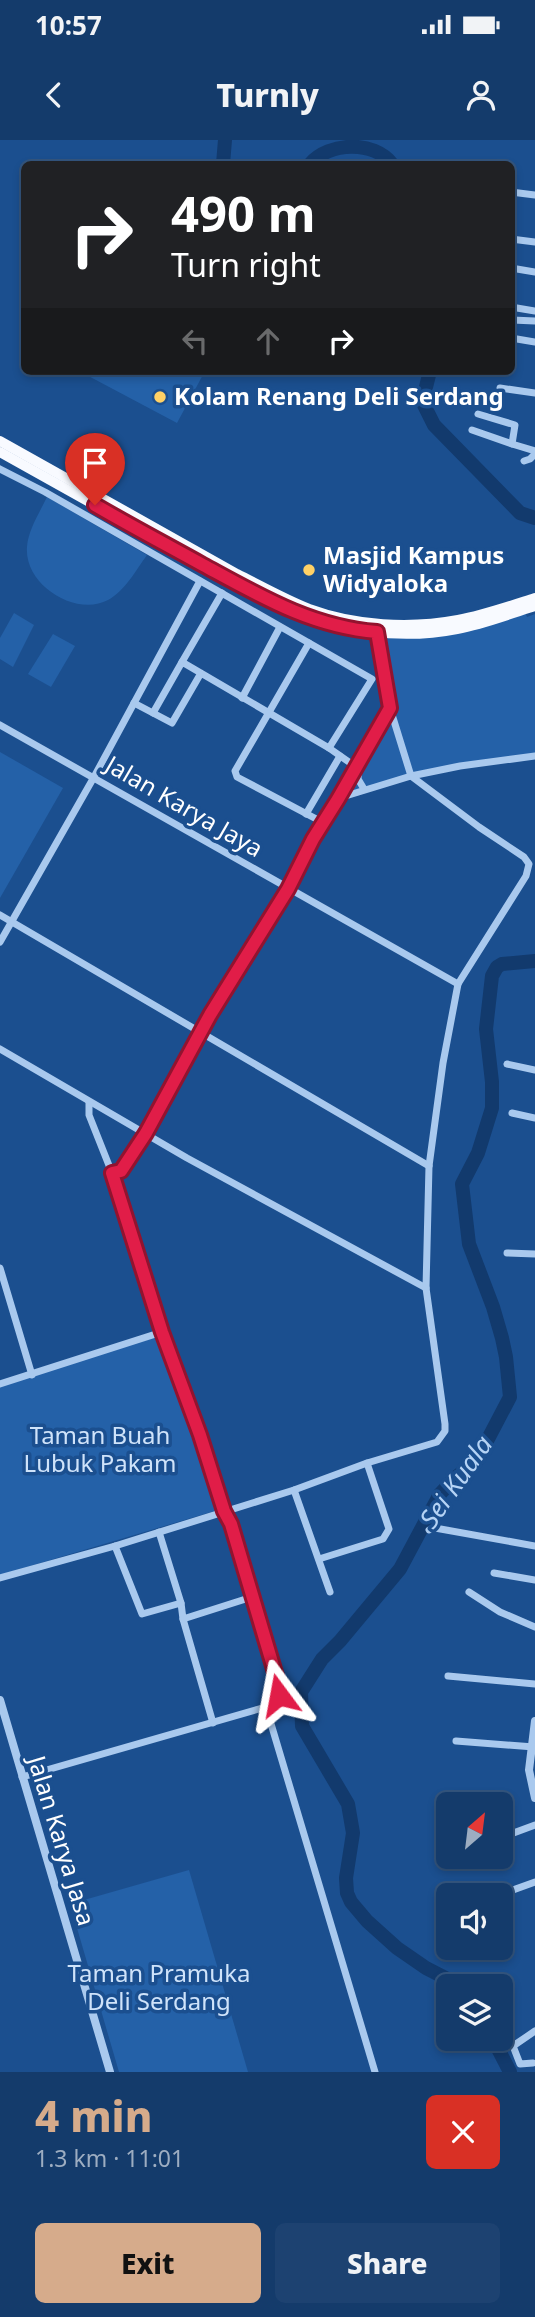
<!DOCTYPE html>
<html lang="en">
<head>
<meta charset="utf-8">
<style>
	:root { --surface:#143b6b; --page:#1d4271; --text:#f1f3f6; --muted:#9dadc1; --line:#33557e; --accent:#d6ab8b }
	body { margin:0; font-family:"Noto Sans",sans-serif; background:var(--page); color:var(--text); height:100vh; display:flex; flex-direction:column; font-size:26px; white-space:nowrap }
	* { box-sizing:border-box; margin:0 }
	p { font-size:23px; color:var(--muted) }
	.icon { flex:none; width:38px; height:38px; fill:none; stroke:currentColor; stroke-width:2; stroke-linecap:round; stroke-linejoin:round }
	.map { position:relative; height:1932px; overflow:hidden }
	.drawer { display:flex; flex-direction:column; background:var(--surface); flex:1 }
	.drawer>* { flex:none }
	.hud { position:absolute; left:21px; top:21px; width:494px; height:214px; border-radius:10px; box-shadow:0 4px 10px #0003,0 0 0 2px var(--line); background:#202124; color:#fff; overflow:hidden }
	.needle { width:46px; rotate:28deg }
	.buttons { position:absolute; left:436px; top:1652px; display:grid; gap:14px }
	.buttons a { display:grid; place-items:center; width:77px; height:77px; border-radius:10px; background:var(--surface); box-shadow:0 4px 10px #0003,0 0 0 2px var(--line); font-size:35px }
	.pin { position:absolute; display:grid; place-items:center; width:60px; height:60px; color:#fff; margin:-72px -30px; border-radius:50% 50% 50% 0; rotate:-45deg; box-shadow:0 0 7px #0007 }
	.pin .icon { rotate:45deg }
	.me { position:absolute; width:77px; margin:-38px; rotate:347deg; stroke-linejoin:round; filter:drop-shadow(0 0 5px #0008) }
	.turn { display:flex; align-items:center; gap:24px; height:147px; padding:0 35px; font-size:32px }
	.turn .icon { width:91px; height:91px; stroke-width:2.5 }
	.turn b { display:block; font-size:49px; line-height:60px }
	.lanes { display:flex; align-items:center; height:66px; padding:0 35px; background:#0003; justify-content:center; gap:35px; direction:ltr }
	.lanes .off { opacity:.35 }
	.round { display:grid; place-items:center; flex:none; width:74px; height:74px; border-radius:10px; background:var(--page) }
	.headline { display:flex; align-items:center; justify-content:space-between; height:119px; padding:0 35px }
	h1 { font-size:42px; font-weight:800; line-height:52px; color:var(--accent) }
	.button { display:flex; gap:14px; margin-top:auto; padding:14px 35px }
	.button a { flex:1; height:80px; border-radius:10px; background:var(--accent); color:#111; font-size:28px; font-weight:800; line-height:80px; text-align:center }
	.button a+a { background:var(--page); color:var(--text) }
	.status { display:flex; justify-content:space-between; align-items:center; height:49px; padding:0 35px; background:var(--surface); direction:ltr }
	.status svg { height:19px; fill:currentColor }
	header { display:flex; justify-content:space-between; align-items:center; height:91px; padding:0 35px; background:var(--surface); font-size:32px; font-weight:800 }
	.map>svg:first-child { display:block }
</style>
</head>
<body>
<div class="status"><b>10:57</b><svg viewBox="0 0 49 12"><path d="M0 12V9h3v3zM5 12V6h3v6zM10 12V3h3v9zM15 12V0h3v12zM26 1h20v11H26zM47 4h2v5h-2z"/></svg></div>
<header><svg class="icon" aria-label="back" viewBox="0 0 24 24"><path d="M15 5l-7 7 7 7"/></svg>Turnly<svg class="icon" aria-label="person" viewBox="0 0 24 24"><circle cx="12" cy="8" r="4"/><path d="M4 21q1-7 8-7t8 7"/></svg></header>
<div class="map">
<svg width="535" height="1932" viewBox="0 0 535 1932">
	<rect width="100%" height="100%" fill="#1b4f8f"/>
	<g fill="#2461a8">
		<path d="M79,231H205L177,283Z"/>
		<path d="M47,357L147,415C136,430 125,451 108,460C76,477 24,445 27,407C28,390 40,372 47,357Z"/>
		<path d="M525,472L527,477L535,474V613L413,634L338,656L390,555L380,495Z"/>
		<path d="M14,473L34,485L13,527L0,519V498Z"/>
		<path d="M53,494L75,506L51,547L28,534Z"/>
		<path d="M0,612L63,648L0,758Z"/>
		<path d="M160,1196L218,1370L0,1435V1244Z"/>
		<path d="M189,1730L248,1932H119L70,1764Z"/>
	</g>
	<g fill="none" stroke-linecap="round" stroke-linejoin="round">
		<g stroke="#123a6d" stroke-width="14">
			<path d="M223,24L225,0"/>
			<path d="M310,24C329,2 374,0 392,24"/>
			<path d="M430,231L424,255V265L434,285L520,373L535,378"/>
			<path d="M461,1846L426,1828L397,1808L367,1781L351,1762L347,1753L346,1738L353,1693L348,1664L302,1586L301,1552L322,1519L340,1501L400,1429L440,1354L453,1340L477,1320L510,1257L506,1217L502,1198L493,1167L469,1104L462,1044L478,1013L492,968V942L486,889L492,836L497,827L502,824L535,821"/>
			<path d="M493,1899L510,1932"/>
		</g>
		<g stroke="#a9c9ee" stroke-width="7">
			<path d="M511,52L535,55"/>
			<path d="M511,99L535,102"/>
			<path d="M511,128L535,132"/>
			<path d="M511,167L535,171"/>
			<path d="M512,180L535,181"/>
			<path d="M511,198L535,202"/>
			<path d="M500,248L535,253"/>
			<path d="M478,274L515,285L512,304L535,311"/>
			<path d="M472,290L512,304"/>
			<path d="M524,321L530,319L535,314"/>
			<path d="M0,329L45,352L372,539L329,608"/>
			<path d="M309,503L235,631L237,637L322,682"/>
			<path d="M182,522L222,453"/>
			<path d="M201,533L172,583L153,573L182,522L329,608L356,627"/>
			<path d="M242,558L280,487"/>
			<path d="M134,563L153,573"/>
			<path d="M0,585L458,844"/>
			<path d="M359,625L358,639L364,649"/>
			<path d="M339,658L411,636L460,626L535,616"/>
			<path d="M306,674L340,616"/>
			<path d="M0,775L429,1026"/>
			<path d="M0,802L94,637L200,441"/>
			<path d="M0,909L187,1018L426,1148"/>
			<path d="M507,924L535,930"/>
			<path d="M89,962V975L112,1033L162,1192"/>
			<path d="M512,973L535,978"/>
			<path d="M112,1033L121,1031L146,993L210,875L288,749L313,699L390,568"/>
			<path d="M507,1113L535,1114"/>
			<path d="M0,1128L32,1235"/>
			<path d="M0,1244L162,1192L199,1295L224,1371L231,1383L279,1546L276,1561L266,1567L375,1932"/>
			<path d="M294,1350L330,1452"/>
			<path d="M429,1390L435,1388L535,1406"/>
			<path d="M159,1392L181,1463L183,1479"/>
			<path d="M115,1406L142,1474L181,1463"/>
			<path d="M319,1419L383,1399L389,1389L367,1323"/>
			<path d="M494,1433L535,1440"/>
			<path d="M0,1438L115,1406L294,1350L367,1323L437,1302L445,1291V1284L426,1148L429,1026L443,923L458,844L526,736L529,724L524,717L479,687L411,636L390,568L377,492"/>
			<path d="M469,1452L500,1472L535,1487"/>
			<path d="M448,1536L535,1544"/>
			<path d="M213,1583L183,1479L252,1457"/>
			<path d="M456,1601L534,1607"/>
			<path d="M22,1637L266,1567"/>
			<path d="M500,1698L535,1685"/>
			<path d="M442,1719L449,1717"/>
			<path d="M499,1755L535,1742"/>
			<path d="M533,1923L520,1924L513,1906L535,1891"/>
		</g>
		<g stroke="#a9c9ee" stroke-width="8">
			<path d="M0,1560L110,1932"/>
			<path d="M535,1581L529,1630L535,1658"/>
		</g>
		<g stroke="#f8faff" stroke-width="10">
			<path d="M0,301L237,434C261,446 284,459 309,469C355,486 410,489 458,480C484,475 510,466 535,458"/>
			<path d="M0,312L254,454C318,486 386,503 457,489C484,484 509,474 535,466"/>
		</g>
	</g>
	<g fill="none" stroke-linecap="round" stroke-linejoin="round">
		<defs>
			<path id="route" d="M95,365C131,386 167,405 203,425C260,456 312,487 377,492L390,568L338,659L313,699L288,749L210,875L146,993L121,1031L112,1033L162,1192L200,1295L224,1371L231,1384L279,1546V1555"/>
		</defs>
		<use href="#route" stroke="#92132f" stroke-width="18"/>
		<use href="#route" stroke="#e11d48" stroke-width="12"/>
	</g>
	<g fill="#ffd166" stroke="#1b4f8f" stroke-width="2.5">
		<circle cx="160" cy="257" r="7"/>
		<circle cx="309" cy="430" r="7"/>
	</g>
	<g text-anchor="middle" stroke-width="7" stroke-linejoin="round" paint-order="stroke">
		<g font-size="24" font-weight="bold" fill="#fff" stroke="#1b4f8f" text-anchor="start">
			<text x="174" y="265">Kolam Renang Deli Serdang</text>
			<text x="323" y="424">Masjid Kampus<tspan x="323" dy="28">Widyaloka</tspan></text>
		</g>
		<g font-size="24" fill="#fff" stroke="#1b4f8f">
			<text transform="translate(184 667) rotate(30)" y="8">Jalan Karya Jaya</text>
			<text transform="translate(61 1701) rotate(73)" y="8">Jalan Karya Jasa</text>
		</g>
		<g font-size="24" fill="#cfe3fa" stroke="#1b4f8f">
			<text x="100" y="1304">Taman Buah<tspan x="100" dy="28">Lubuk Pakam</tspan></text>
			<text x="159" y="1842">Taman Pramuka<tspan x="159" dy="28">Deli Serdang</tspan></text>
		</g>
		<g font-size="26" font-style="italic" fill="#b5d3f5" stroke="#1b4f8f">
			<text transform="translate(456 1342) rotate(-55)" y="9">Sei Kuala</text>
		</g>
	</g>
</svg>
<div class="buttons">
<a><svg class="needle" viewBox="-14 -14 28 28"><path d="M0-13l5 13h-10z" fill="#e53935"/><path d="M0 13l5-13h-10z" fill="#9dadc1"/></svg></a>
<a><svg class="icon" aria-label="sound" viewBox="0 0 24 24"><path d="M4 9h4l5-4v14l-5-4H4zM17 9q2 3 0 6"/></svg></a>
<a><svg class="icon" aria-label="layers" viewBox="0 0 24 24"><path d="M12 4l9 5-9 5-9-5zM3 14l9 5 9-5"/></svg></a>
</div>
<div class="pin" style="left:95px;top:365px;background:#d93025"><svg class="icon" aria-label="arrive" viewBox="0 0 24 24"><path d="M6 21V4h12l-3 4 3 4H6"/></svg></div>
<svg class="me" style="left:279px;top:1555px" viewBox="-20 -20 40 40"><path d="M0-17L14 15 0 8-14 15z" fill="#e11d48" stroke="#fff" stroke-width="4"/></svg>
<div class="hud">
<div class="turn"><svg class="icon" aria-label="right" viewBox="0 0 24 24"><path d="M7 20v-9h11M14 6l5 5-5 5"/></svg><div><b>490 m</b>Turn right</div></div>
<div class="lanes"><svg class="icon off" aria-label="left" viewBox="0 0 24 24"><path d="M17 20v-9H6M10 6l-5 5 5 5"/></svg><svg class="icon off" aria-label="ahead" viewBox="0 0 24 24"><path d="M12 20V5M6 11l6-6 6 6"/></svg><svg class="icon" aria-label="right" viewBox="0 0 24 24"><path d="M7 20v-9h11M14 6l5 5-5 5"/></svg></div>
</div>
</div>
<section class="drawer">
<div class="headline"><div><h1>4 min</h1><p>1.3 km · 11:01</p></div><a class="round" style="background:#d93025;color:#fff"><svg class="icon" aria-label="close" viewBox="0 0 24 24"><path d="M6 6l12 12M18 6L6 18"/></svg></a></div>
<div class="button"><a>Exit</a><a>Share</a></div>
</section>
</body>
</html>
